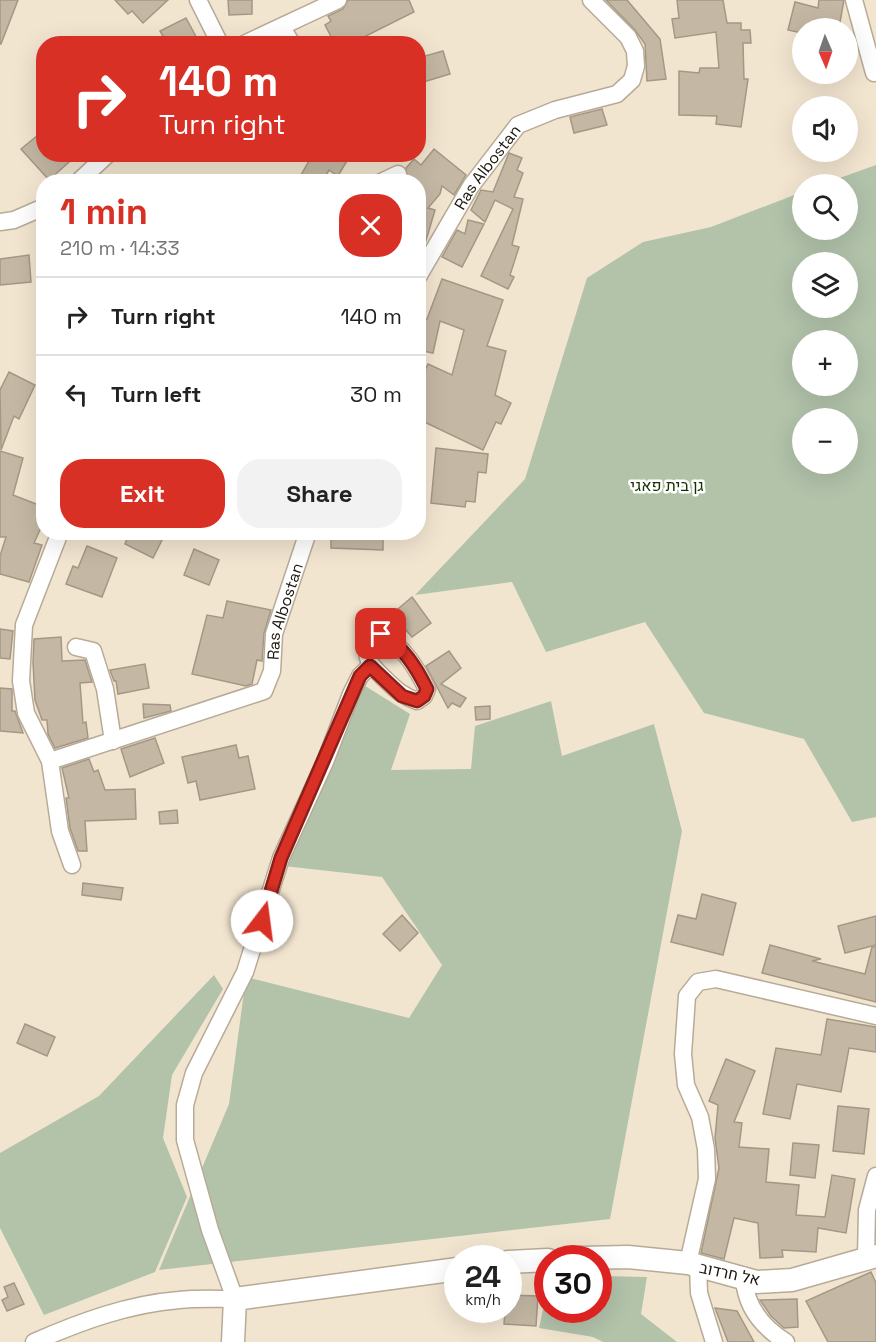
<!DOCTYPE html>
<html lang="en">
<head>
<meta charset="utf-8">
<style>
	:root { --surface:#fff; --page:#f2f2f2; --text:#222; --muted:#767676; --line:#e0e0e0; --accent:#d93025 }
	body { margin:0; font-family:"Space Grotesk",Heebo,sans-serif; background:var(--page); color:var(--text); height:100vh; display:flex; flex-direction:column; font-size:22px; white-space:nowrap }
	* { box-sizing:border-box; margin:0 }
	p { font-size:20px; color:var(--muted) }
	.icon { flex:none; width:33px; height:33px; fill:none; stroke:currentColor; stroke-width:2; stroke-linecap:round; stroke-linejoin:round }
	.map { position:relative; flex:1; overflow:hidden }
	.details { position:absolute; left:36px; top:174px; width:390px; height:366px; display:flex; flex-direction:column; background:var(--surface); border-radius:24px; box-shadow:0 6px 24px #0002 }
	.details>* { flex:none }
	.top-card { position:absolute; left:36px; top:36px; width:390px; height:126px; border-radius:24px; box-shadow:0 6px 24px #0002; background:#d93025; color:#fff; overflow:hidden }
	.needle { width:39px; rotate:178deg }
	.fabs { position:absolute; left:792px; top:18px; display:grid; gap:12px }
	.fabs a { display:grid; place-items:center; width:66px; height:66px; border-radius:50%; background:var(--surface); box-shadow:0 6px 24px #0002; font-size:30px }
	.speed { position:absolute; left:444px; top:1245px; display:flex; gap:12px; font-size:30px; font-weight:700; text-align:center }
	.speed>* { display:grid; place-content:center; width:78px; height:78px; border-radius:50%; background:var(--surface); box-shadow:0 6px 24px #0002; line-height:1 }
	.speed small { font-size:15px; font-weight:400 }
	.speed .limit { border:9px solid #d22; background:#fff; color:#111 }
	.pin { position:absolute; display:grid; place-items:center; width:51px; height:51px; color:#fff; margin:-26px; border-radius:12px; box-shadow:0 3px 9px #0006 }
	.me { position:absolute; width:66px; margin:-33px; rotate:15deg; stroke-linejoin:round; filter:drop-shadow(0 0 4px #0008) }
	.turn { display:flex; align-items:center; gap:21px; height:126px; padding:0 24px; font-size:27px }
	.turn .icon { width:78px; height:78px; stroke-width:2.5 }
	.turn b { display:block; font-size:42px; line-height:51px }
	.round { display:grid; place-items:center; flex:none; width:63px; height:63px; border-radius:24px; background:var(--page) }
	.summary { display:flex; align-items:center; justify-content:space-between; height:102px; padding:0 24px }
	h1 { font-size:36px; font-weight:600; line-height:45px; color:var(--accent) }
	.primary-button { display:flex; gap:12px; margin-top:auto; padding:12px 24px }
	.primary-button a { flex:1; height:69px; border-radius:24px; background:var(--accent); color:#fff; font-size:24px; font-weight:600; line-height:69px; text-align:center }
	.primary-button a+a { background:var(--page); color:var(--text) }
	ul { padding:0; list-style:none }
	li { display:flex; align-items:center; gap:18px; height:78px; padding:0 24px; border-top:2px solid var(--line) }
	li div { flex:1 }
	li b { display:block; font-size:22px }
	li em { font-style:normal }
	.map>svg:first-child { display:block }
</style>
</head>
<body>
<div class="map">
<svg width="876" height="1342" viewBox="0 0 876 1342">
	<rect width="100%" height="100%" fill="#f2e5d0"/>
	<g fill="#b2c3aa" fill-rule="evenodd">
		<path d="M876,165V817L852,822L804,739L704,713L645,622L546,652L512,582L415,595L525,479L587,278L643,242L711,227L802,192V230H848V184H823ZM802,262H848V308H802ZM802,340H848V386H802ZM802,418H848V464H802Z"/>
		<path d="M362,684L410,714L391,770L471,769L475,726L551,701L562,756L654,724L682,831L610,1219L159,1270L229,1104L246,977L409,1018L442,965L382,877L284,866Z"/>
		<path d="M214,975L223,989L172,1075L163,1138L187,1197L155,1272L44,1315L0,1228V1153L99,1096Z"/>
		<path d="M599,1276L647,1277L641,1314L677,1342H603L593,1337L539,1328L547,1291L548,1310H598Z"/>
	</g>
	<g fill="#c4b8a4" stroke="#a49885" stroke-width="1.5">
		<path d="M0,0H18L1,44H0Z"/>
		<path d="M115,0H168L143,23L132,11L128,14Z"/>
		<path d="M228,0H252V14L229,15Z"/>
		<path d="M348,0H409L414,12L350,44H335L325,25L331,21L328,16L343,9Z"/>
		<path d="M606,0H627L660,39L666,79L647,81L645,44L635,30Z"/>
		<path d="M677,0H723L727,23H741V30H750L751,43H743L744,79H748L741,127L716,124L717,116L679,115V71L699,73L700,68H719L716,32L675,38L672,19L679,18Z"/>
		<path d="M819,0H844L839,28H802V33L788,30L795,2L818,8Z"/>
		<path d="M186,18L200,44H148L163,36L160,31Z"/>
		<path d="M443,51L450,74L420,83L418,58Z"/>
		<path d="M602,109L607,125L574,133L570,117Z"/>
		<path d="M44,130V154H78L49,180L21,149Z"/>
		<path d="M434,149L466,175L454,195L442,186L440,194L428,208L435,210L425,244L418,255V182L407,178L406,168L414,159L421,165Z"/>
		<path d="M509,153L522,158L517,170L523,173L514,197L523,199L512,245L519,247L510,275L514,277L508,289L481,276L513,209L495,200L485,222L471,210L481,190L493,192Z"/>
		<path d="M313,154H351L338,176L329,170L322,182H297Z"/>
		<path d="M468,220L484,224L462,267L442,257L457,230L465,234Z"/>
		<path d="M29,255L31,282L0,285V259Z"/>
		<path d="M442,279L503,300L487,346L506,351L495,395L511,403L501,424L496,422L483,450L418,419V384L428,364L452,375L464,330L440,321L433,353L418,350V318L427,319Z"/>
		<path d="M9,372L35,385L19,419L14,416L1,450L0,390Z"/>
		<path d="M436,448L488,454L486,473L478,472L475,502L466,501L465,507L431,503Z"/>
		<path d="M0,451L23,458L13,495L44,507V521L34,543L42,545L29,582L0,574V556L6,537H0Z"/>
		<path d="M130,532H166L153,558L125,544Z"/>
		<path d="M331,532H383V550L331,548Z"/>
		<path d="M87,546L117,558L102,597L66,584L73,566L78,568Z"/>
		<path d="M194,549L219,560L209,585L184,575Z"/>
		<path d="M412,597L431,623L412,637L392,614Z"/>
		<path d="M227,601L271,610L264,633L262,661L257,660L252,684L246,686L192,674L207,615L223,618Z"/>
		<path d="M0,629L13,631L10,659L0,658Z"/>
		<path d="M61,637L62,661L85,660L92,682L80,683L83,723L86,722L88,738L55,748L48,734L47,720H42L35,700L33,662L34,639Z"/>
		<path d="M449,651L461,668L441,684L466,698L460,707L452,703L448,708L426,666Z"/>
		<path d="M145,664L149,688L118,694L116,681H114L110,670Z"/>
		<path d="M0,688L12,689V711H15L23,733L0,731Z"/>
		<path d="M143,704L170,705L171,711L144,718Z"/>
		<path d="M490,706V719L476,720L475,707Z"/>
		<path d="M155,738L164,763L130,777L121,749Z"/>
		<path d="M236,745L239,758L248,756L255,789L200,800L196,781L188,783L182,757Z"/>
		<path d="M89,759L94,772L98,770L105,790L135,789L136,819L85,821L87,851H78L70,828L66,798H69L62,768Z"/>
		<path d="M177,810L178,823L160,824L159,812Z"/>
		<path d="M83,883L123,888L121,900L82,895Z"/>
		<path d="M702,894L736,903L723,955L671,942L678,915L696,919Z"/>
		<path d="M402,915L418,933L400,951L383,934Z"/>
		<path d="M876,916V945L845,953L838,926Z"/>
		<path d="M770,945L821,959L812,961L865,974L872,947H876V1002L762,973Z"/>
		<path d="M827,1019L876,1027V1052L849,1048L841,1092L797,1084L790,1119L763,1114L776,1048L821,1055Z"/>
		<path d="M25,1024L55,1037L47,1056L17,1043Z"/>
		<path d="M726,1059L755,1071L734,1122L742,1123L739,1147L769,1149L766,1182L799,1185L796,1215L825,1217L832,1175L855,1179L846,1233L818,1228L816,1252L782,1250L783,1257L760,1258L758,1223L734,1218L724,1259L701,1253L719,1168L715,1138L718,1105L709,1101Z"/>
		<path d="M838,1106L869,1109L864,1154L833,1151Z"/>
		<path d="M793,1143L819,1145L815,1178L790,1175Z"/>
		<path d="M871,1272L876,1283V1342H828L806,1301Z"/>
		<path d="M14,1283L24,1304L7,1311L2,1300L8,1297L4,1287Z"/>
		<path d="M508,1295L538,1296L536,1326L504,1324L505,1310H508Z"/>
		<path d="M797,1299L798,1327L784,1328L771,1316L760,1300Z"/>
		<path d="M715,1308L737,1311L754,1342H728Z"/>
	</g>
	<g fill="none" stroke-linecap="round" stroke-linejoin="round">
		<defs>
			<g id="street">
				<path d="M198,0L220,44"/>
				<path d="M854,0L874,73"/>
				<path d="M282,27L292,44"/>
				<path d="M244,44L338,0"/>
				<path d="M78,182L108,154"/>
				<path d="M381,182L398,174"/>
				<path d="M0,222L14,220L44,207"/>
				<path id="s1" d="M418,277L471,186L518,125L555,110L617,94L632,80L636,66L635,51L628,37L591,0"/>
				<path d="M60,532L24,625L21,681L26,713L50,761L60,831L72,865"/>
				<path d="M381,634C403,646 416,667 427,689L424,696L417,701C403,696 396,690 385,679C368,663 358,653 381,634Z"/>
				<path d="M76,647L93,651L105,689L113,741"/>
				<path id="s2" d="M50,761L264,691L272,671L274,634L308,532"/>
				<path d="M866,1258L867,1210L876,1176"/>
				<path d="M688,1263L707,1179L706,1149L700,1117L686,1085L683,1054L687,996L698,982L716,979L876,1016"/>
				<path d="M698,1266L699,1293L714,1342"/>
				<path d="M744,1279C746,1307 762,1327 786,1342"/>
				<path d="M34,1342C80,1322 128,1304 179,1300C197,1298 216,1299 235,1299L210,1230L185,1140V1105L194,1073L245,972L281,858L325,762L351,694L360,676L370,666"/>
			</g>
			<g id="secondary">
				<path d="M581,1258L628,1257L688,1263L757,1282L792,1280L876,1256"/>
				<path d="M508,1262L548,1260"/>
				<path d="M233,1342L235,1299L458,1269"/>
			</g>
		</defs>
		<use href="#street" stroke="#b7ab97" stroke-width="19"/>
		<use href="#secondary" stroke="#b7ab97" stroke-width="25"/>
		<use href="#street" stroke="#fff" stroke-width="16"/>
		<use href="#secondary" stroke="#fff" stroke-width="22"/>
	</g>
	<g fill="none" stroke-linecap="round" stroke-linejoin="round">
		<defs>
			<path id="route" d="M262,921L281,858L360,676L370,666L402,696L417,701L424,696L427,689C416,667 403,646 381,634"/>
		</defs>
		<use href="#route" stroke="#8d1f18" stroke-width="15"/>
		<use href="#route" stroke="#d93025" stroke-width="10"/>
	</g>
	<g text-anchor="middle" stroke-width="5" stroke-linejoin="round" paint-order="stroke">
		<g font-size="16" fill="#1c1810" stroke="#fff">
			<text dy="6" stroke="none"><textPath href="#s1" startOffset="130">Ras Albostan</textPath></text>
			<text dy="6" stroke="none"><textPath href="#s2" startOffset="308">Ras Albostan</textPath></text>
			<text transform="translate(730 1273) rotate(12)" y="6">אל חרדוב</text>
		</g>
		<g font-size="16" fill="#153201" stroke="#fff">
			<text x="667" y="491">גן בית פאגי</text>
		</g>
	</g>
</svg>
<div class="fabs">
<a><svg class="needle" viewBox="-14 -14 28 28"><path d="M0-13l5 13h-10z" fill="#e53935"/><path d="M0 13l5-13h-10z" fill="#767676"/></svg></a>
<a><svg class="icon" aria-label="sound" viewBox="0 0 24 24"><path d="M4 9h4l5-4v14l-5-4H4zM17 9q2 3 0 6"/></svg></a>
<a><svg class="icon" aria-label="search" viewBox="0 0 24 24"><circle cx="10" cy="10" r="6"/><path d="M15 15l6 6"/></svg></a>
<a><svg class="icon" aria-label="layers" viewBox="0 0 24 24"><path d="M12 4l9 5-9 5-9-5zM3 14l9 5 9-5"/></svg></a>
<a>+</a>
<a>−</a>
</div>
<div class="speed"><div>24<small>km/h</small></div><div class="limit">30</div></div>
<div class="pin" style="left:381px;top:634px;background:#d93025"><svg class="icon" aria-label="arrive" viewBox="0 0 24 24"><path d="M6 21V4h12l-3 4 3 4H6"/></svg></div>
<svg class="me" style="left:262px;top:921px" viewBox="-20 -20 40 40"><circle r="19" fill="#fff"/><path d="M0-13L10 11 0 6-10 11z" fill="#d93025"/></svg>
<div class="top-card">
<div class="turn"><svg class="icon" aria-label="right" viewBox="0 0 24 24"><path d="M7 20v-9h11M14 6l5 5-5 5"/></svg><div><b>140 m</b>Turn right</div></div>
</div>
<section class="details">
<div class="summary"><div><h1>1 min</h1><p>210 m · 14:33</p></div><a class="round" style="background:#d93025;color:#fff"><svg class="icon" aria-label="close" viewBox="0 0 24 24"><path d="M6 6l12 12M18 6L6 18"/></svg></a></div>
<ul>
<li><svg class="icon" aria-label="right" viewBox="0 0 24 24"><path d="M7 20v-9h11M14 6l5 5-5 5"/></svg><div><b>Turn right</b></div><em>140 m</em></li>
<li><svg class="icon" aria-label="left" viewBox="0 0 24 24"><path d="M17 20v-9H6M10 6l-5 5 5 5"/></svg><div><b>Turn left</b></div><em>30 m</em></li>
</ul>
<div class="primary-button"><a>Exit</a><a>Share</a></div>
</section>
</div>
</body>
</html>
